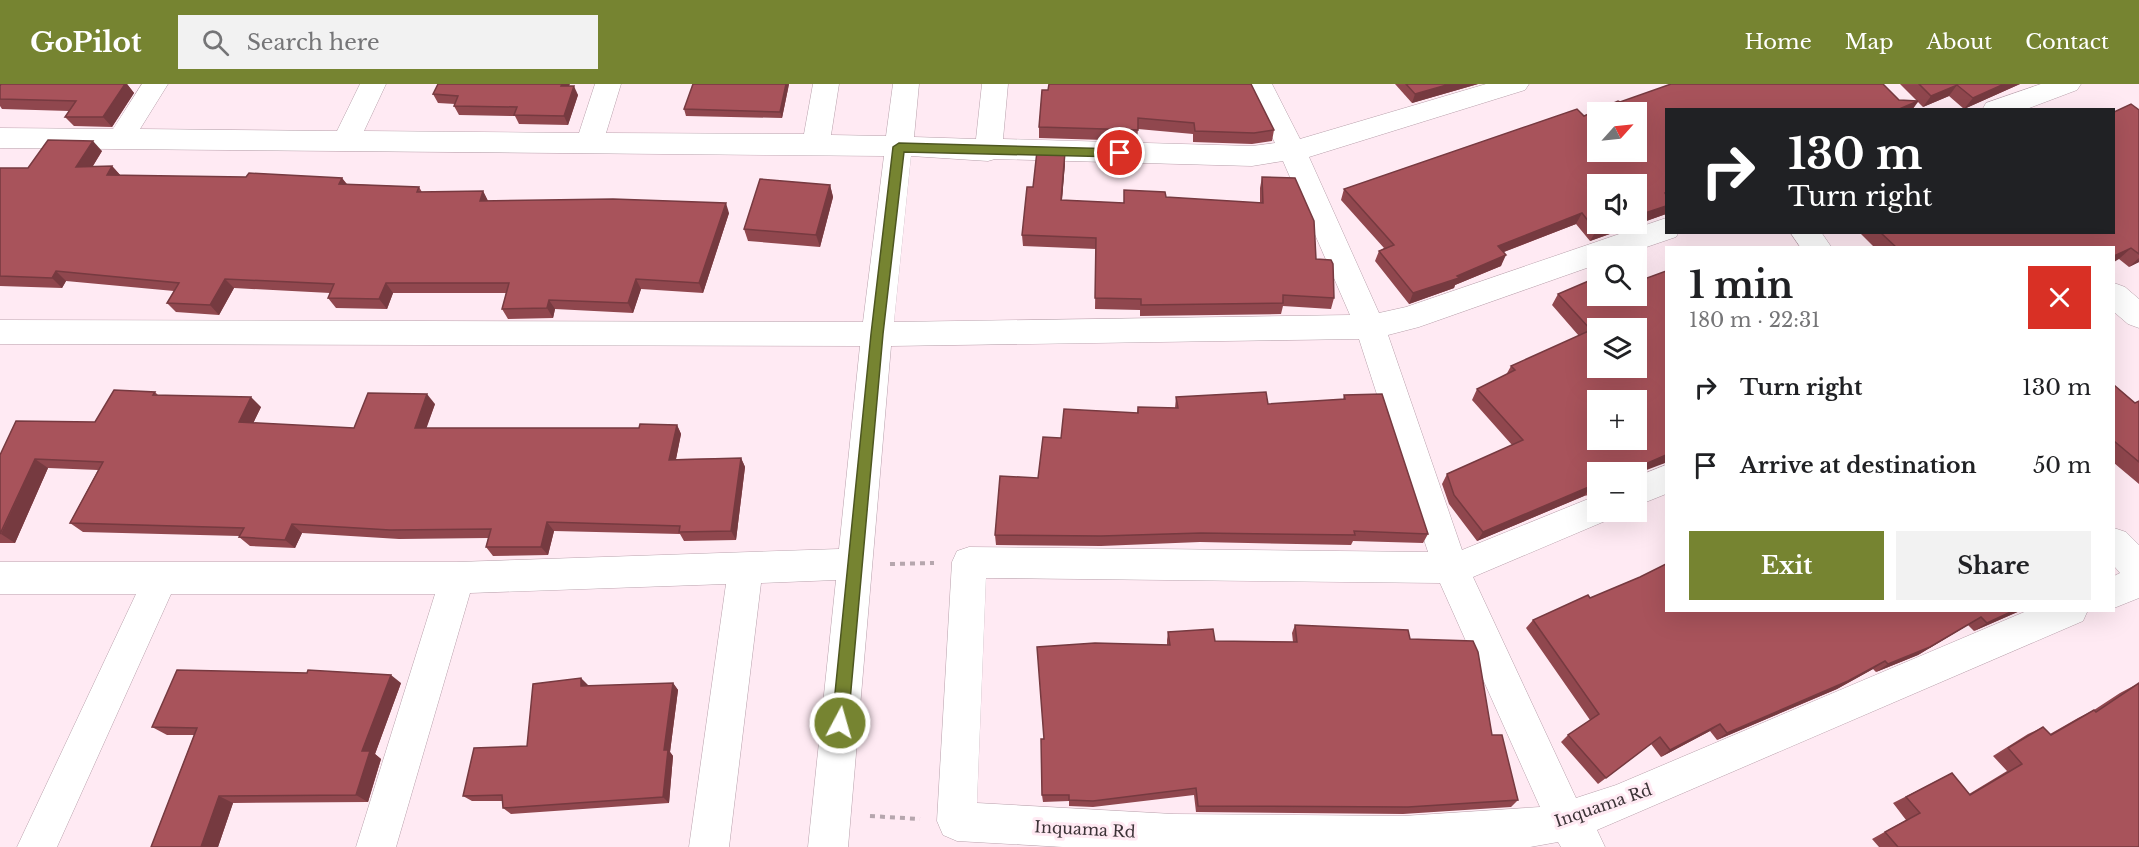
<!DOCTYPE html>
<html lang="en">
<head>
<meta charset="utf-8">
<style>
	:root { --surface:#fff; --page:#f2f2f2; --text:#202124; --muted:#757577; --accent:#768431 }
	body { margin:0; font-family:"Libre Baskerville",serif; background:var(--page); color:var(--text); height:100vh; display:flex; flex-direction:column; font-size:22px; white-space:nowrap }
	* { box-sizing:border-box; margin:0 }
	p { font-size:20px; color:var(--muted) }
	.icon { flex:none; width:33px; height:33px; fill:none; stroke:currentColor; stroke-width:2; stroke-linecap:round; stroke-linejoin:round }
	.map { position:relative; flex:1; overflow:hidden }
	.details { position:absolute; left:1665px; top:162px; width:450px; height:366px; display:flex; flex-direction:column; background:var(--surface); border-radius:0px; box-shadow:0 6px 24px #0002 }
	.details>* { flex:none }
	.banner { position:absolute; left:1665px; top:24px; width:450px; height:126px; border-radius:0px; box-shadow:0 6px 24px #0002; background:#202124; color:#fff; overflow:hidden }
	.needle { width:39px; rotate:63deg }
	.tools { position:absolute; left:1587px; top:18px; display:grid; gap:12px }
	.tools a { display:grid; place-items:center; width:60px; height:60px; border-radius:0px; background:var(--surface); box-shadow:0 6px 24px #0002; font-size:30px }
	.pin { position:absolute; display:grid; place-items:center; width:51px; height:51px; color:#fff; margin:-26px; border:3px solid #fff; border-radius:50%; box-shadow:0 2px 6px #0007 }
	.me { position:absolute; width:66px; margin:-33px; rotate:6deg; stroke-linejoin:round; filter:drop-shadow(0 0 4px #0008) }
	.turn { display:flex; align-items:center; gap:21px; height:126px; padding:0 24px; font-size:27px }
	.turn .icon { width:78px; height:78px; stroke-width:2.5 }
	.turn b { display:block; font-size:42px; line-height:51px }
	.round { display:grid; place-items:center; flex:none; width:63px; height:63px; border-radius:0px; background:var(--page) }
	.head { display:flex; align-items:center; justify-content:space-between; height:102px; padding:0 24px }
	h1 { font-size:36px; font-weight:700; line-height:45px }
	.button { display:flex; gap:12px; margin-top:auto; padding:12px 24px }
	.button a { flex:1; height:69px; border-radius:0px; background:var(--accent); color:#fff; font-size:24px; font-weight:700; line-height:69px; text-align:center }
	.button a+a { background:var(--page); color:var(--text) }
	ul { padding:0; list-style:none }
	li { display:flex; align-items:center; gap:18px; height:78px; padding:0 24px }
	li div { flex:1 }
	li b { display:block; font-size:22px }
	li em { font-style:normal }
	header { display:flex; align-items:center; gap:36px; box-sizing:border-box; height:84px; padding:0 30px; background:var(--accent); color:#fff }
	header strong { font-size:28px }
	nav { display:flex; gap:33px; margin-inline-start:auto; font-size:21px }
	.search { width:420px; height:54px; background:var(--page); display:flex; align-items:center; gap:15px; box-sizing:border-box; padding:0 21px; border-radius:0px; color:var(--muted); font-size:22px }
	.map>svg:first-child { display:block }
</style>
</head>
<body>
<header>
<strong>GoPilot</strong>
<div class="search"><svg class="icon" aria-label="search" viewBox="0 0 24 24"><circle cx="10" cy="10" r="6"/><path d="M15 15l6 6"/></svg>Search here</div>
<nav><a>Home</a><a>Map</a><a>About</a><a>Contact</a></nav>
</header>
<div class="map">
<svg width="2139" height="763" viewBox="0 0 2139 763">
	<rect width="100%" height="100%" fill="#ffeaf3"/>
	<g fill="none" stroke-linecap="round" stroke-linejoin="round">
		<defs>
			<g id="minor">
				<path d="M142,0H168L140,45L337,47L360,0H386L364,47L579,49L595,0H621L606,49L804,50L813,0H839L831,51L886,52L893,0H919L914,53L976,55L982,0H1008L1003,55L1252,62L1275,59L1246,0H1272L1300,55L1486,0H1529L1525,6L1309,73L1379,229L1406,223L1666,134V148H1679L1676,153L1620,172H1598V180L1419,243L1388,251L1462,466L1598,411V428H1614L1610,435L1473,493L1576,714L1616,701L2029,526H2088L2083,537L1597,746L1605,763H1561L1558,758L1530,763H1063L957,757L943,751L937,737L952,478L957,467L969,463L1428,468L1359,255L891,262L848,763H808L836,496L761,499L729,763H689L726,500L470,509L396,763H356L435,510H171L57,763H17L136,510H0V478H457L839,465L860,262L0,260V236L863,238L884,72L0,64V44L113,45ZM911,72L988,77L995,75L1252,82L1283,77L1350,231L894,238ZM986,494L1440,499L1540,723L1403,732L1173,730L977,719Z"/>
				<path d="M2041,0H2081L2077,6L2024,26H1982L1986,19Z"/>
				<path d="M1790,148H1821L1832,164H1801Z"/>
				<path d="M2114,199L2125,203L2139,215V244L2128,240L2114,228Z"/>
				<path d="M1666,381V410L1636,422V393Z"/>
				<path d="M2114,444L2126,448L2139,461V514L2114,524V492L2120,489L2114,482Z"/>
			</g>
		</defs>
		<use href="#minor" stroke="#b8a0ab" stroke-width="1"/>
		<g stroke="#b6a6ad" stroke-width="4" stroke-dasharray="5 5" stroke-linecap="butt">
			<path d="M890,480L934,479"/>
			<path d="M870,732L920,735"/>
		</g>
		<use href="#minor" fill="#fff" fill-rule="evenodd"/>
	</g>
	<g fill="#90474e">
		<path d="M1,0H127L134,9L112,43L74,42L65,33L69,27L2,25L0,22V2Z"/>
		<path d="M789,0L782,34L686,32L684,25Z"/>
		<path d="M1395,0H1478L1412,19Z"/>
		<path d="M1900,0H2020L1964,25L1949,12L1923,23L1918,18L1912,26H1666V130L1590,157L1576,140L1504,168L1501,182L1455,201L1454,204L1409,220L1375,177L1379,167L1384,164L1341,116L1344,105L1584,32L1620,18L1917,17Z"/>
		<path d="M569,2L578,11L568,41L519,40L515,32L459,31L454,22L455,20L438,19L433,10Z"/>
		<path d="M1042,6L1274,46L1272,57L1252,60L1193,58V50L1138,45L1137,57L1039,54V43Z"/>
		<path d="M2139,26V178L2129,183L2119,175L2114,164H1875L1859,148H2114Z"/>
		<path d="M102,67L93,82H112L121,92L342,94L347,100L419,103L422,108L483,107L488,117L729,129L703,209L641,205L633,229L555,225L553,234L508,235L502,225L506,209H393L387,225L336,224L328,214L330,209L234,204L219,231L176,228L167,219L174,207L66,197L62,204L0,202V84H28Z"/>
		<path d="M1065,79L1062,116L1124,119L1166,113L1260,119V104L1262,93L1316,175L1334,214L1331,225L1283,222L1281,230L1140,232V226L1095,225L1096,165L1023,162L1022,151L1033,103Z"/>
		<path d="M830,101L833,113L820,163L748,157L744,145Z"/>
		<path d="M1666,187V381L1665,379L1598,388V409L1584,412L1477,457L1449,420L1442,400L1447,390L1512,361L1472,316L1477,305L1506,291L1511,282L1579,252L1552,221L1558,210L1636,212Z"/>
		<path d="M2114,301L2135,319L2139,317V400L2114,379Z"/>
		<path d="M155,308L158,311L261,323L253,339L354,344L435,320L426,344H639L677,341L681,350L676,375L741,374L745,383L736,456L684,457L680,450L554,447L548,471L493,472L486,463L488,454L399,455L302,449L295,464L250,462L239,453V452L83,448L70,439L98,386L48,384L15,459H0V371L95,338Z"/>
		<path d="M1344,311L1428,450L1423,459L1353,457L1351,461L1200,458L1101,462L996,461L995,451L1038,394L1061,354L1137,329L1138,323L1175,324L1176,313L1268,320L1343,316Z"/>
		<path d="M1640,493L2022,526L1974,547L1968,541L1918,571L1876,588L1873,585L1837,605L1717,656L1710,647L1661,673L1651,660L1598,700L1561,658L1568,651L1590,636L1526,544L1533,536L1590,514Z"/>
		<path d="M1295,541L1410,555L1492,651L1518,716L1511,723L1403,730L1196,728L1194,711L1093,723L1069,722V717L1043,718L1042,711L1167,561V556L1168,548L1215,557L1293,558L1292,549Z"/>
		<path d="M401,599L375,670L381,675L368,718L233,719L218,763H151L194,651H167L152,643Z"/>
		<path d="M673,599L678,606L670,668L673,672L669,719L511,730L503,724V717H472L463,712L527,662L588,601V602Z"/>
		<path d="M2139,599V763H1879L1872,755L1906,736L1893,719L1952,689L1969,710L2007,687L1993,672L2028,650L2043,643L2050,650L2078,634L2094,626L2120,609Z"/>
	</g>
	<g fill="#763a40">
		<path d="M125,0H127L134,9L112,43L103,33Z"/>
		<path d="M562,0H570L565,11L561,2Z"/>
		<path d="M786,0H789L782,34L780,28Z"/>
		<path d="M1450,0H1478L1412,19L1415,10Z"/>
		<path d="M2004,0H2020L1964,25L1973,14Z"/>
		<path d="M1957,1L1949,12L1923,23L1931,12Z"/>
		<path d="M574,2L578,11L568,41L564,32Z"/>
		<path d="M1918,17L1912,26H1897Z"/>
		<path d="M93,57L102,67L86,93L76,83Z"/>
		<path d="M1065,68V79L1061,127V116Z"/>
		<path d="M112,82L121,92L107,91Z"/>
		<path d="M342,94L349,104L339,100Z"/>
		<path d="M830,101L833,113L820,163L816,151Z"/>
		<path d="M483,107L488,117H480Z"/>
		<path d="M726,119L729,129L703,209L699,199Z"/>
		<path d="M1666,122V130L1590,157L1596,147L1616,140H1636V132Z"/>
		<path d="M1582,129L1576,140L1493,172L1498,162Z"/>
		<path d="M2131,164L2119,175L2114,178V172Z"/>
		<path d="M1506,171L1501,182L1455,201L1454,204L1409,220L1413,209Z"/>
		<path d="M2139,174V178L2129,183Z"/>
		<path d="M56,187L66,197L62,204L52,194Z"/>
		<path d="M225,195L234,204L219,231L210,221Z"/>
		<path d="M636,195L641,205L633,229L628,219Z"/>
		<path d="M386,199L393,209L387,225L379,215Z"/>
		<path d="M549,216L555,225L553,234L547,224Z"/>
		<path d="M427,310L435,320L423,354L415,344Z"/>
		<path d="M251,313L261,323L249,348L239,338Z"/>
		<path d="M677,341L681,350L674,385L669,376Z"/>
		<path d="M1666,371V377L1665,379L1636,390L1643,381Z"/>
		<path d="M741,374L745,383L736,456L731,447Z"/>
		<path d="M35,375L48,384L15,459L1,450Z"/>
		<path d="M1591,402L1584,412L1477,457L1483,448Z"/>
		<path d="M547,438L554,447L548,471L541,463Z"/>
		<path d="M292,440L302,449L295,464L285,456Z"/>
		<path d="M2015,526H2022L1974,547L1987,539Z"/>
		<path d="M1981,533L1918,571L1876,588L1888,580Z"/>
		<path d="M1885,577L1873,585L1837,605L1717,656L1727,649Z"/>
		<path d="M391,591L401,599L375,670L381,675L368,718L356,711L362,667Z"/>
		<path d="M581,594L588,601L587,609L581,602Z"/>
		<path d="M673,599L678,606L670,668L673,672L669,719L663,713L664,666Z"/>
		<path d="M1720,640L1710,647L1661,673L1670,666Z"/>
		<path d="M219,712L233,719L218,763H201Z"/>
	</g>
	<g fill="#a8535b" stroke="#763a40" stroke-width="1.5" fill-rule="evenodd">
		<path d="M1,0H125L103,33H65L76,17L0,15V2Z"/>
		<path d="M438,0H562L561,2H574L564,32L514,31L517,23L454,22L458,12L433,10Z"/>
		<path d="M693,0H786L780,28L684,25Z"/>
		<path d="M1049,0H1251L1274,46L1254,49L1195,47L1194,39L1138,34V46L1039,43L1042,6H1048Z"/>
		<path d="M1406,0H1450L1415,10Z"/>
		<path d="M1671,0H1883L1899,16L1918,17L1897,26H1666V108L1665,109L1666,111V122L1636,132V100H1598V140H1616L1596,147L1582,129L1498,162L1506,171L1457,192L1459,194L1413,209L1379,167L1394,161L1344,105L1577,25L1584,32L1618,17L1620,18ZM1598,28H1636V68H1598Z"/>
		<path d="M1919,0H2004L1973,14L1957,1L1931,12Z"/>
		<path d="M2131,20L2139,26V170L2131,164L2114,172V164H1897L1880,148H2114V28Z"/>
		<path d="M48,56L93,57L76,83L112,82L107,91L246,93L249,89L342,94L339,100L419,103L417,108L483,107L480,117L613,115L726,119L699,199L636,195L628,219L549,216L547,224L502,225L509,199H386L379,215L328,214L334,200L225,195L210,221L167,219L179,199L56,187L52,194L0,192V84H28Z"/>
		<path d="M1037,67L1065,68L1061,116L1124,119V106L1165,108L1166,113L1263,119L1262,93L1295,94L1314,137L1316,175L1331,176L1333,180L1334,214L1283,211V219L1141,221V215L1095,214L1096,154L1022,151L1027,103H1033Z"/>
		<path d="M760,95L830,101L816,151L744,145Z"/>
		<path d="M1666,187V371L1643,381L1642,391L1636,393V388H1598V401L1591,402L1483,448L1454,411L1447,390L1523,356L1477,305L1515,286L1511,282L1591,246L1558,210L1598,193V212H1636V198ZM1598,244H1636V284H1598ZM1598,316H1636V356H1598Z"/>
		<path d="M2114,301L2135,319L2139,317V378L2114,357Z"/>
		<path d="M114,306L155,308L153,311L251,313L239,338L354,344L368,309L427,310L415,344H639L640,340L677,341L669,376L741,374L731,447L679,448L680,442L547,438L541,463H486L491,445L390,446L292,440L285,456L239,453L244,444L70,439L103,378L35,375L0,450V371L16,337L95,338Z"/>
		<path d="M1266,308L1268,320L1345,315L1344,311L1382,310L1428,450L1354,447L1355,451L1201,449L1101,452L995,451L1000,392L1038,394L1043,353L1061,354L1064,325L1138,329V323L1178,324L1176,313Z"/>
		<path d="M1666,480V526H2015L1987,539L1981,533L1930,563L1888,580L1885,577L1848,597L1727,649L1720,640L1670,666L1660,653L1606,694L1568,651L1599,630L1533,536L1588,511L1590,514L1640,493Z"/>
		<path d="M1295,541L1408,546L1410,555L1473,557L1478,568L1492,651H1502L1518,716L1408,723L1198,722L1196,704L1093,717L1069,716V711H1042L1041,655H1044L1037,563L1095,559L1170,561L1168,548L1213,545L1215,557L1297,558Z"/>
		<path d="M177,586L307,589L308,586L391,591L362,667H370L356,711L219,712L201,763H151L197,644L152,643Z"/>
		<path d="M581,594V602L673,599L664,666H668L663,713L503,724L502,711L463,712L474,664L527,662L533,600Z"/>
		<path d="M2139,599V763H1898L1885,748L1920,729L1906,713L1952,689L1970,711L2022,680L2008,664L2043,643L2051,651L2094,626L2096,628Z"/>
	</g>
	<path fill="#768431" stroke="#4d5620" stroke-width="1.5" d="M899,59L1120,65L1126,69L1120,73L904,68L883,250L848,639L846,644L840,646L835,644L832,639L871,250L893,63Z"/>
	<g text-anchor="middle" stroke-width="6" stroke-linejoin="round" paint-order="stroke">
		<g font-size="16" fill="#3b3236" stroke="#ffeaf3">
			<text transform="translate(1603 721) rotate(-19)" y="6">Inquama Rd</text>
			<text transform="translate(1085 745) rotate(3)" y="6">Inquama Rd</text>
		</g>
	</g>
</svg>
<div class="tools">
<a><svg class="needle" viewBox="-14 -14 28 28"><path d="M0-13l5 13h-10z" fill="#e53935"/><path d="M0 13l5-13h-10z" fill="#757577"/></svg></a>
<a><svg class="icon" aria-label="sound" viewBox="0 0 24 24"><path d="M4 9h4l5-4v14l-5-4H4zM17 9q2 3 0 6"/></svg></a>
<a><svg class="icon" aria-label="search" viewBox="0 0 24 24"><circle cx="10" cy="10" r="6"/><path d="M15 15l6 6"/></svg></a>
<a><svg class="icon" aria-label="layers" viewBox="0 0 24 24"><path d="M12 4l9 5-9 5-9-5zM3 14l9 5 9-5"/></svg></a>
<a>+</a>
<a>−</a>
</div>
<div class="pin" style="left:1120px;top:69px;background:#d93025"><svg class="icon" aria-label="arrive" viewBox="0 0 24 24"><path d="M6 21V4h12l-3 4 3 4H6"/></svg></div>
<svg class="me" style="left:840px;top:639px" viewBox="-20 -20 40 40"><circle r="17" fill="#768431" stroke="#fff" stroke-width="3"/><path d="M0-11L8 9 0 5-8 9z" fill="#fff"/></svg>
<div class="banner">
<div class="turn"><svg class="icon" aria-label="right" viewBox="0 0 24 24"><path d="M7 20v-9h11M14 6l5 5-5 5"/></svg><div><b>130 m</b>Turn right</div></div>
</div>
<section class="details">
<div class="head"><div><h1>1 min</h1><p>180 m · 22:31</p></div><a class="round" style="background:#d93025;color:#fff"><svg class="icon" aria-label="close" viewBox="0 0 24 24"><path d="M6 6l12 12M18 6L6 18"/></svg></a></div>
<ul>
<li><svg class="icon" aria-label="right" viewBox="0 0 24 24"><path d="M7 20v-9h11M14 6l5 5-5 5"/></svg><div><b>Turn right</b></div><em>130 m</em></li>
<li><svg class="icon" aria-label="arrive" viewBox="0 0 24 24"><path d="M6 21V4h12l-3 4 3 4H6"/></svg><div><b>Arrive at destination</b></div><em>50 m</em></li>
</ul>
<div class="button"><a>Exit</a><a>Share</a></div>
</section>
</div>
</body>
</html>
